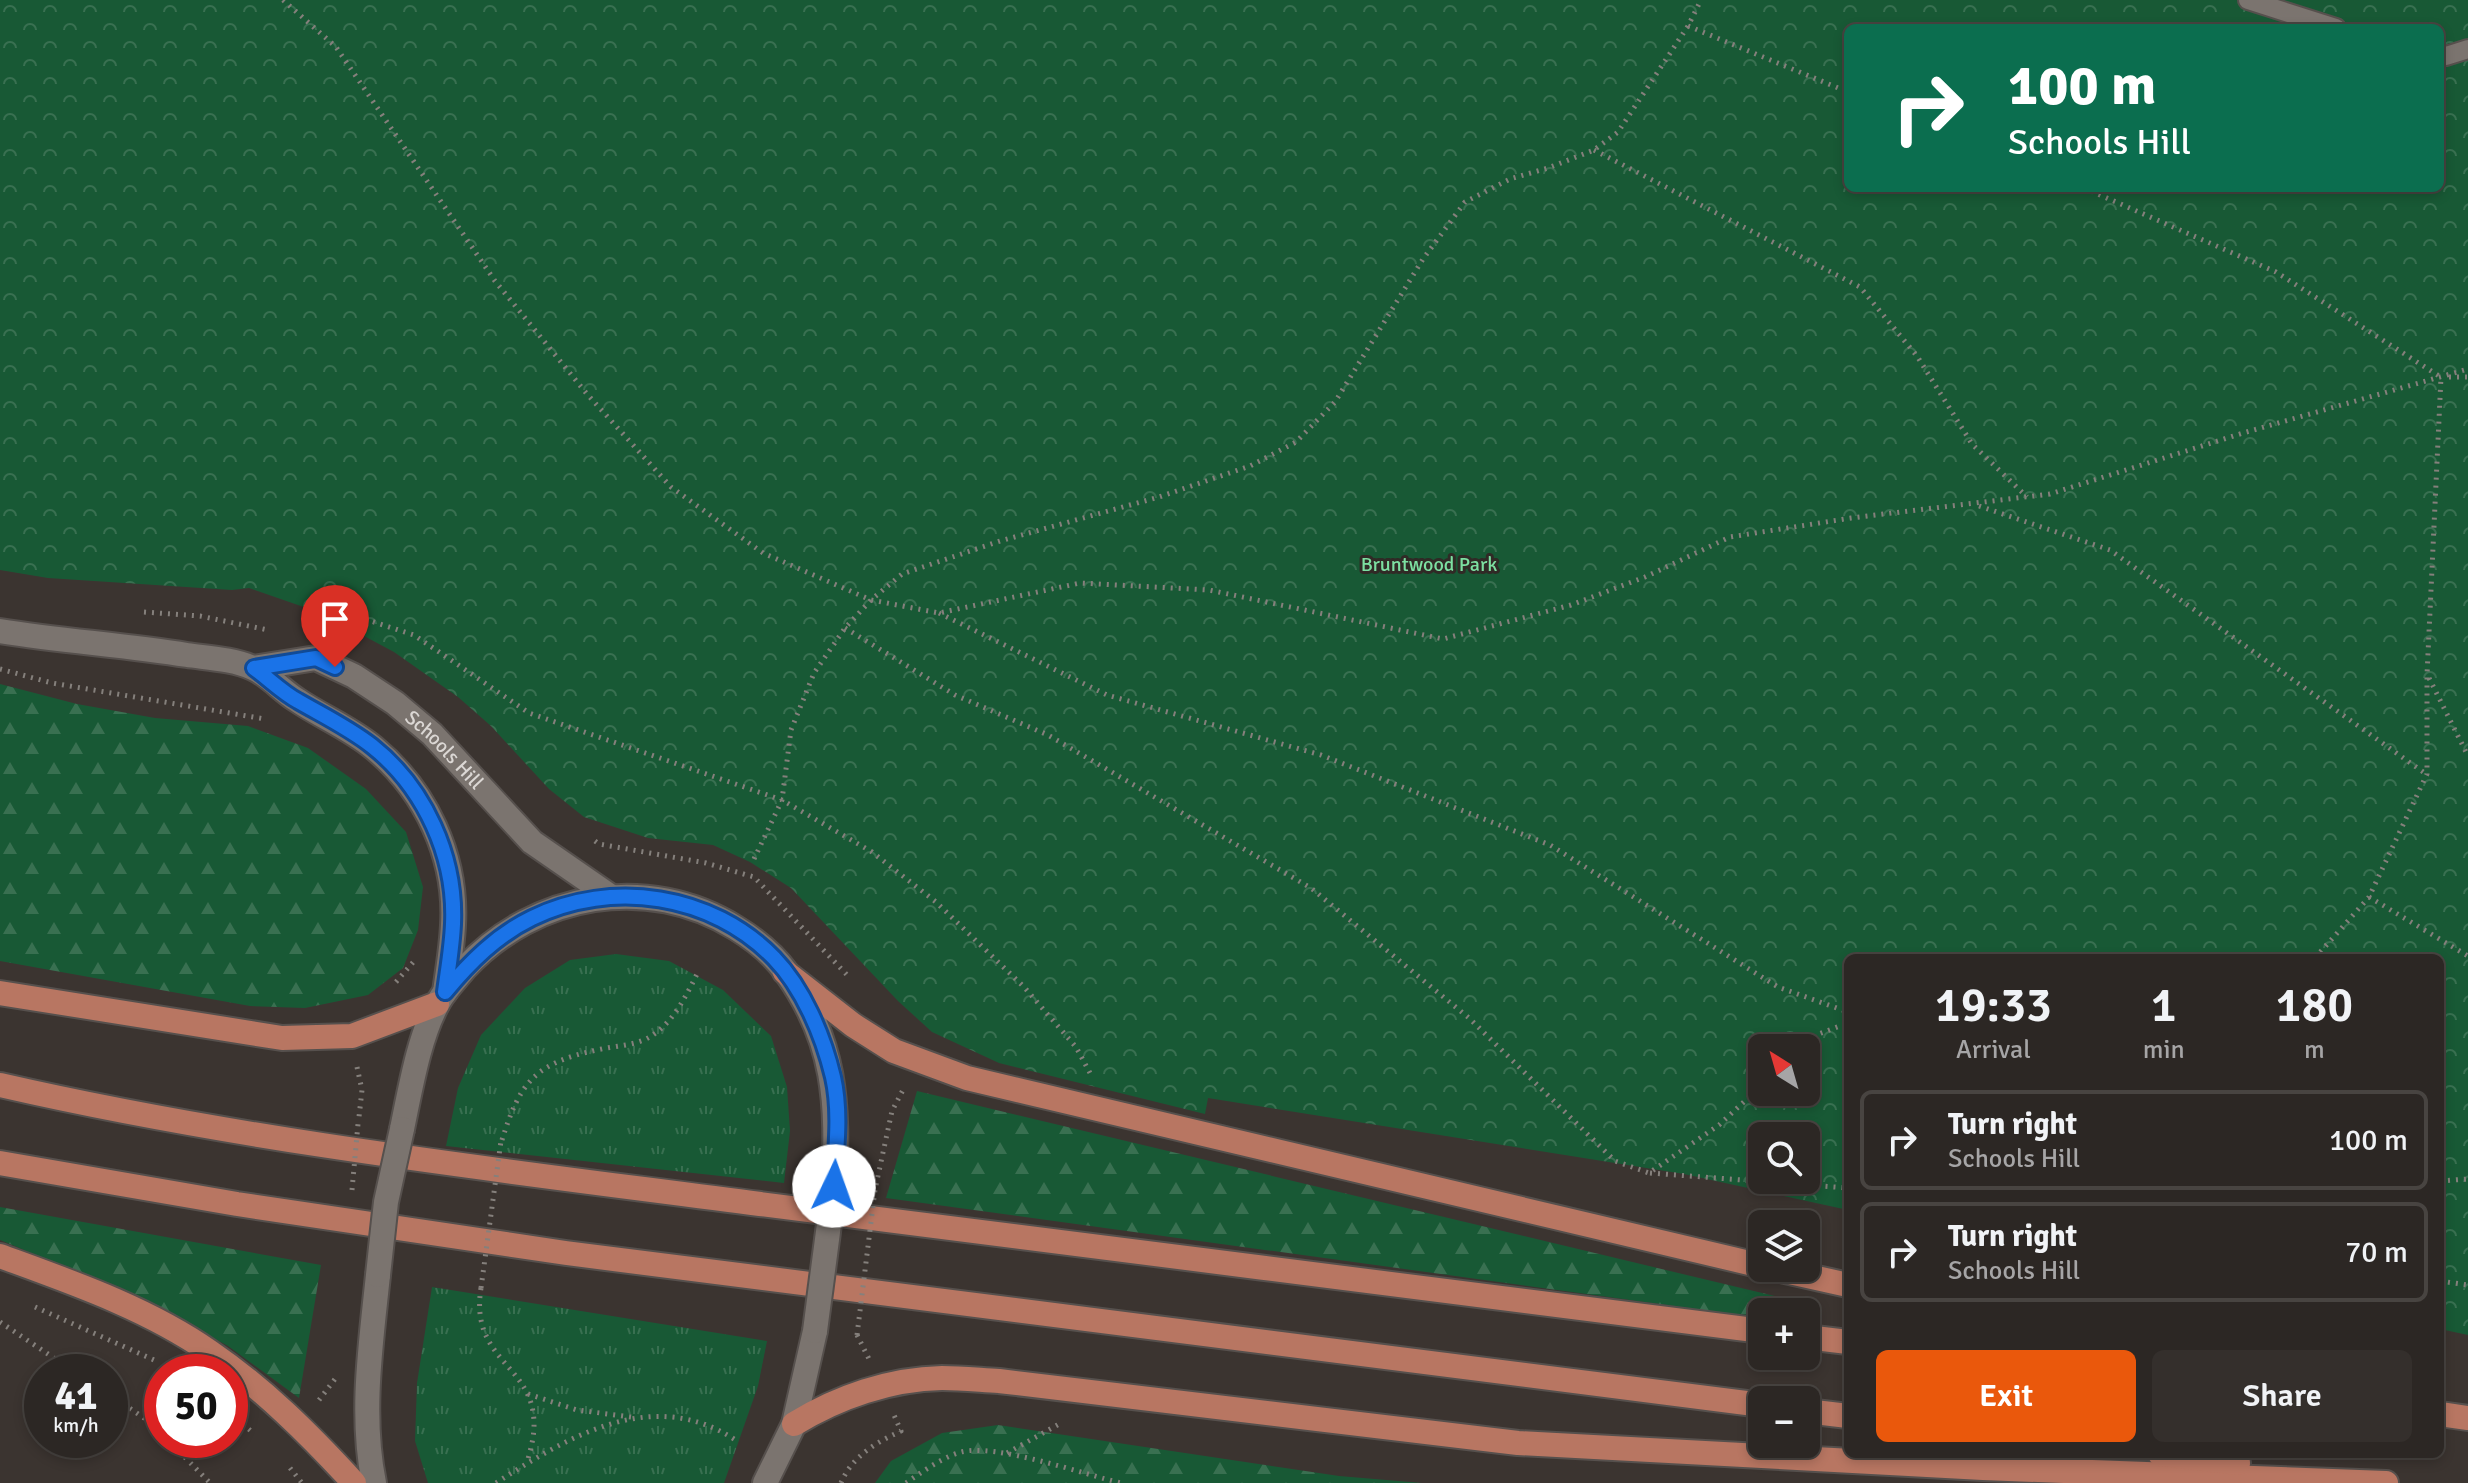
<!DOCTYPE html>
<html lang="en">
<head>
<meta charset="utf-8">
<style>
	:root { --surface:#2c2724; --page:#342f2c; --text:#f1f3f6; --muted:#a6a5a6; --line:#484441; --accent:#ea580c }
	body { margin:0; font-family:Signika,sans-serif; background:var(--page); color:var(--text); height:100vh; display:flex; flex-direction:column; font-size:30px; white-space:nowrap }
	* { box-sizing:border-box; margin:0 }
	p { font-size:26px; color:var(--muted) }
	.icon { flex:none; width:44px; height:44px; fill:none; stroke:currentColor; stroke-width:2; stroke-linecap:round; stroke-linejoin:round }
	.map { position:relative; flex:1; overflow:hidden }
	.sheet { position:absolute; left:1844px; top:954px; width:600px; height:504px; display:flex; flex-direction:column; background:var(--surface); border-radius:12px; box-shadow:0 4px 12px #0003,0 0 0 2px var(--line) }
	.sheet>* { flex:none }
	.banner { position:absolute; left:1844px; top:24px; width:600px; height:168px; border-radius:12px; box-shadow:0 4px 12px #0003,0 0 0 2px var(--line); background:#0b6e4f; color:#fff; overflow:hidden }
	.needle { width:52px; rotate:323deg }
	.tools { position:absolute; left:1748px; top:1034px; display:grid; gap:16px }
	.tools a { display:grid; place-items:center; width:72px; height:72px; border-radius:12px; background:var(--surface); box-shadow:0 4px 12px #0003,0 0 0 2px var(--line); font-size:40px }
	.speed { position:absolute; left:24px; top:1354px; display:flex; gap:16px; font-size:40px; font-weight:700; text-align:center }
	.speed>* { display:grid; place-content:center; width:104px; height:104px; border-radius:50%; background:var(--surface); box-shadow:0 4px 12px #0003,0 0 0 2px var(--line); line-height:1 }
	.speed small { font-size:20px; font-weight:400 }
	.speed .limit { border:12px solid #d22; background:#fff; color:#111 }
	.pin { position:absolute; display:grid; place-items:center; width:68px; height:68px; color:#fff; margin:-82px -34px; border-radius:50% 50% 50% 0; rotate:-45deg; box-shadow:0 0 8px #0007 }
	.pin .icon { rotate:45deg }
	.me { position:absolute; width:88px; margin:-44px; rotate:3deg; stroke-linejoin:round; filter:drop-shadow(0 0 6px #0008) }
	.turn { display:flex; align-items:center; gap:28px; height:168px; padding:0 32px; font-size:36px }
	.turn .icon { width:104px; height:104px; stroke-width:2.5 }
	.turn b { display:block; font-size:56px; line-height:68px }
	.eta { display:flex; justify-content:space-evenly; align-items:center; height:136px; text-align:center }
	.eta b { font-size:48px; font-weight:600; line-height:56px }
	.action { display:flex; gap:16px; margin-top:auto; padding:16px 32px }
	.action a { flex:1; height:92px; border-radius:12px; background:var(--accent); color:#fff; font-size:32px; font-weight:600; line-height:92px; text-align:center }
	.action a+a { background:var(--page); color:var(--text) }
	ul { padding:0; list-style:none }
	li { display:flex; align-items:center; gap:24px; height:100px; margin:0 16px 12px; padding:0 16px; border:4px solid var(--line); border-radius:12px }
	li div { flex:1 }
	li b { display:block; font-size:30px }
	li em { font-style:normal }
	.map>svg:first-child { display:block }
</style>
</head>
<body>
<div class="map">
<svg width="2468" height="1483" viewBox="0 0 2468 1483">
	<defs>
		<pattern id="grass-tufts" width="24" height="20" patternUnits="userSpaceOnUse" patternTransform="scale(2)"><rect width="24" height="20" fill="#185935"/><path d="M3 7l-1-3M5 7V3M7 7l1-3M15 17l-1-3M17 17v-4M19 17l1-3" fill="none" stroke="#397051"/></pattern>
		<pattern id="forest-firs" width="22" height="20" patternUnits="userSpaceOnUse" patternTransform="scale(2)"><rect width="22" height="20" fill="#185935"/><path d="M5 1l3.5 6h-7zM16 11l3.5 6h-7z" fill="#397051"/></pattern>
		<pattern id="park-crowns" width="20" height="18" patternUnits="userSpaceOnUse" patternTransform="scale(2)"><rect width="20" height="18" fill="#185935"/><path d="M2 6a3 3 0 1 1 6 0M12 15a3 3 0 1 1 6 0" fill="none" stroke="#397051"/></pattern>
	</defs>
	<rect width="100%" height="100%" fill="#3b3430"/>
	<g fill="url(#grass-tufts)">
		<path d="M616,954L669,961L723,990L771,1036L787,1087L790,1131L784,1183L446,1146L458,1088L481,1035L525,988L570,960Z"/>
		<path d="M432,1287L767,1341L758,1386L724,1483H428L415,1441L417,1383Z"/>
	</g>
	<g fill="url(#forest-firs)">
		<path d="M0,684L77,704L155,718L248,726L308,748L366,789L406,832L423,887L418,930L403,968L368,995L305,1008L250,1006L0,961Z"/>
		<path d="M917,1091L1808,1304L1806,1312H1762V1318L886,1198Z"/>
		<path d="M0,1207L321,1265L299,1398L228,1346L140,1298L0,1240Z"/>
		<path d="M998,1425L1339,1476L1422,1483H875L891,1461L942,1433Z"/>
	</g>
	<path fill="url(#park-crowns)" fill-rule="evenodd" d="M0,0H2468V1335L2440,1329V958H1848V1210L1684,1174L1208,1098L1205,1114L999,1063L932,1032L898,1001L791,888L750,862L713,845L648,838L584,817L549,789L491,726L458,697L394,652L321,613L249,588L232,590L48,578L0,570ZM1848,28H2440V188H1848ZM1762,1048H1806V1092H1762ZM1762,1136H1806V1180H1762Z"/>
	<g fill="none" stroke-linecap="round" stroke-linejoin="round">
		<defs>
			<g id="service">
				<path d="M2248,0L2336,28"/>
				<path d="M2440,54L2446,56L2468,49"/>
			</g>
			<g id="tertiary">
				<path d="M0,631C62,641 125,645 187,655C208,658 233,659 253,668C269,675 282,691 297,700C322,717 350,728 374,748C426,791 457,857 453,925C452,947 448,970 445,992"/>
				<path id="s1" d="M254,668L316,658L354,676L395,703L432,734L532,842L610,896"/>
			</g>
			<g id="secondary">
				<path d="M402,1129C410,1091 419,1035 439,1001C446,989 456,979 465,968C535,893 648,873 736,928C754,939 773,954 786,972C836,1042 838,1103 834,1186"/>
				<path d="M374,1483C360,1415 371,1343 378,1275"/>
				<path d="M765,1483L794,1424L815,1331"/>
			</g>
			<g id="trunk">
				<path d="M785,972L853,1025L894,1051L967,1078L1762,1266"/>
				<path d="M0,993L282,1038L352,1036L437,1004"/>
				<path d="M0,1085C248,1142 508,1171 760,1204C1094,1247 1428,1288 1762,1331"/>
				<path d="M0,1163L237,1204L566,1253L1762,1405"/>
				<path d="M0,1256C71,1282 147,1308 210,1352C264,1389 310,1435 354,1483"/>
				<path d="M1772,1268L1848,1285"/>
				<path d="M1806,1337L1848,1342"/>
				<path d="M1806,1411L1848,1416"/>
				<path d="M2440,1414L2468,1418"/>
				<path d="M794,1424C838,1397 890,1379 942,1378C961,1378 980,1380 999,1381L1518,1443L1983,1468L2386,1483"/>
				<path d="M2160,1454L2238,1463"/>
			</g>
		</defs>
		<use href="#service" stroke="#56504d" stroke-width="22"/>
		<use href="#tertiary" stroke="#56504d" stroke-width="28"/>
		<use href="#secondary" stroke="#56504d" stroke-width="28"/>
		<use href="#trunk" stroke="#56504d" stroke-width="28"/>
		<g stroke="#85807c" stroke-width="5" stroke-dasharray="2 6" stroke-linecap="butt">
			<path d="M283,0L336,47L495,281L587,394L671,487L763,553L871,600L939,613L1080,583L1209,590L1443,639L1571,605L1645,577L1730,537L1851,518L2050,494L2243,433L2468,369"/>
			<path d="M1688,26L1848,92"/>
			<path d="M1594,150L1860,287L1917,356L1972,444L2027,497"/>
			<path d="M2084,188L2276,272L2439,376"/>
			<path d="M2449,377H2468"/>
			<path d="M1979,506L2110,550L2426,774"/>
			<path d="M144,612L200,616L268,630"/>
			<path d="M939,613L1107,695L1321,755L1550,845L1778,987L1848,1012"/>
			<path d="M303,623L349,614L414,635L529,713L782,800L872,852L936,902L1024,987L1076,1047L1090,1073"/>
			<path d="M845,628L955,695L1048,735L1311,888L1469,1018L1615,1161L1649,1173L1719,1125L1762,1085"/>
			<path d="M0,669L52,683L265,719"/>
			<path d="M2429,678L2468,756"/>
			<path d="M595,841L599,844L706,863L754,877L849,977"/>
			<path d="M754,859L782,800L791,730L814,673L845,628L871,600L902,574L1000,541L1159,497L1250,466L1296,442L1335,402L1423,259L1465,202L1510,179L1548,168L1594,150L1618,132L1688,26L1701,0"/>
			<path d="M2369,897L2468,956"/>
			<path d="M2315,958L2369,897L2427,774V675L2441,377"/>
			<path d="M396,982L415,960"/>
			<path d="M1802,1048L1816,1035L1848,1023"/>
			<path d="M357,1067L362,1090L359,1117"/>
			<path d="M502,1140C520,1082 535,1063 597,1050C613,1046 631,1046 646,1039C672,1026 686,996 698,972"/>
			<path d="M1650,1173L1848,1188"/>
			<path d="M2440,1181L2468,1179"/>
			<path d="M876,1185L892,1111L904,1088"/>
			<path d="M2440,1281L2468,1285"/>
			<path d="M481,1288C470,1356 526,1364 533,1412C536,1429 532,1446 527,1462"/>
			<path d="M35,1307L154,1360"/>
			<path d="M0,1322L75,1372"/>
			<path d="M857,1335L869,1359"/>
			<path d="M528,1394L577,1410L631,1417"/>
			<path d="M110,1395L150,1422L162,1434"/>
			<path d="M319,1400L335,1379"/>
			<path d="M230,1414L251,1431"/>
			<path d="M168,1440L210,1483"/>
			<path d="M1007,1453L1061,1423"/>
			<path d="M290,1468L302,1483"/>
			<path d="M496,1483C569,1436 654,1385 737,1441"/>
			<path d="M841,1483C852,1456 877,1442 901,1431L894,1415"/>
			<path d="M906,1483C922,1472 941,1458 961,1452C995,1443 1083,1474 1121,1483"/>
		</g>
		<use href="#service" stroke="#7b746f" stroke-width="18"/>
		<use href="#tertiary" stroke="#7b746f" stroke-width="24"/>
		<use href="#secondary" stroke="#7b746f" stroke-width="24"/>
		<use href="#trunk" stroke="#b87662" stroke-width="24"/>
		<defs>
			<g id="secondary-bridge">
				<path d="M378,1275L386,1202L402,1129"/>
				<path d="M815,1331L834,1186"/>
			</g>
		</defs>
		<use href="#secondary-bridge" stroke="#56504d" stroke-width="28" stroke-linecap="butt"/>
		<g stroke="#85807c" stroke-width="5" stroke-dasharray="2 6" stroke-linecap="butt">
			<path d="M352,1190L358,1124"/>
			<path d="M481,1288L501,1141"/>
			<path d="M857,1335L875,1190"/>
		</g>
		<use href="#secondary-bridge" stroke="#7b746f" stroke-width="24"/>
	</g>
	<g fill="none" stroke-linecap="round" stroke-linejoin="round">
		<defs>
			<path id="route" d="M335,667L316,658L254,668C269,679 283,693 298,701C324,716 349,728 372,746C425,788 456,857 453,924C452,947 448,969 445,992C470,962 497,935 532,918C612,879 712,894 774,958C803,988 823,1035 833,1077C841,1112 836,1150 834,1186"/>
		</defs>
		<use href="#route" stroke="#114b97" stroke-width="20"/>
		<use href="#route" stroke="#1a73e8" stroke-width="14"/>
	</g>
	<g text-anchor="middle" stroke-width="6" stroke-linejoin="round" paint-order="stroke">
		<g font-size="20" fill="#7de0a2" stroke="#302a26">
			<text x="1429" y="571">Bruntwood Park</text>
		</g>
		<g font-size="20" fill="#dbd7d4" stroke="#302a26">
			<text dy="7" stroke="none"><textPath href="#s1" startOffset="222">Schools Hill</textPath></text>
		</g>
	</g>
</svg>
<div class="tools">
<a><svg class="needle" viewBox="-14 -14 28 28"><path d="M0-13l5 13h-10z" fill="#e53935"/><path d="M0 13l5-13h-10z" fill="#a6a5a6"/></svg></a>
<a><svg class="icon" aria-label="search" viewBox="0 0 24 24"><circle cx="10" cy="10" r="6"/><path d="M15 15l6 6"/></svg></a>
<a><svg class="icon" aria-label="layers" viewBox="0 0 24 24"><path d="M12 4l9 5-9 5-9-5zM3 14l9 5 9-5"/></svg></a>
<a>+</a>
<a>−</a>
</div>
<div class="speed"><div>41<small>km/h</small></div><div class="limit">50</div></div>
<div class="pin" style="left:335px;top:667px;background:#d93025"><svg class="icon" aria-label="arrive" viewBox="0 0 24 24"><path d="M6 21V4h12l-3 4 3 4H6"/></svg></div>
<svg class="me" style="left:834px;top:1186px" viewBox="-20 -20 40 40"><circle r="19" fill="#fff"/><path d="M0-13L10 11 0 6-10 11z" fill="#1a73e8"/></svg>
<div class="banner">
<div class="turn"><svg class="icon" aria-label="right" viewBox="0 0 24 24"><path d="M7 20v-9h11M14 6l5 5-5 5"/></svg><div><b>100 m</b>Schools Hill</div></div>
</div>
<section class="sheet">
<div class="eta">
<div><b>19:33</b><p>Arrival</p></div>
<div><b>1</b><p>min</p></div>
<div><b>180</b><p>m</p></div>
</div>
<ul>
<li><svg class="icon" aria-label="right" viewBox="0 0 24 24"><path d="M7 20v-9h11M14 6l5 5-5 5"/></svg><div><b>Turn right</b><p>Schools Hill</p></div><em>100 m</em></li>
<li><svg class="icon" aria-label="right" viewBox="0 0 24 24"><path d="M7 20v-9h11M14 6l5 5-5 5"/></svg><div><b>Turn right</b><p>Schools Hill</p></div><em>70 m</em></li>
</ul>
<div class="action"><a>Exit</a><a>Share</a></div>
</section>
</div>
</body>
</html>
